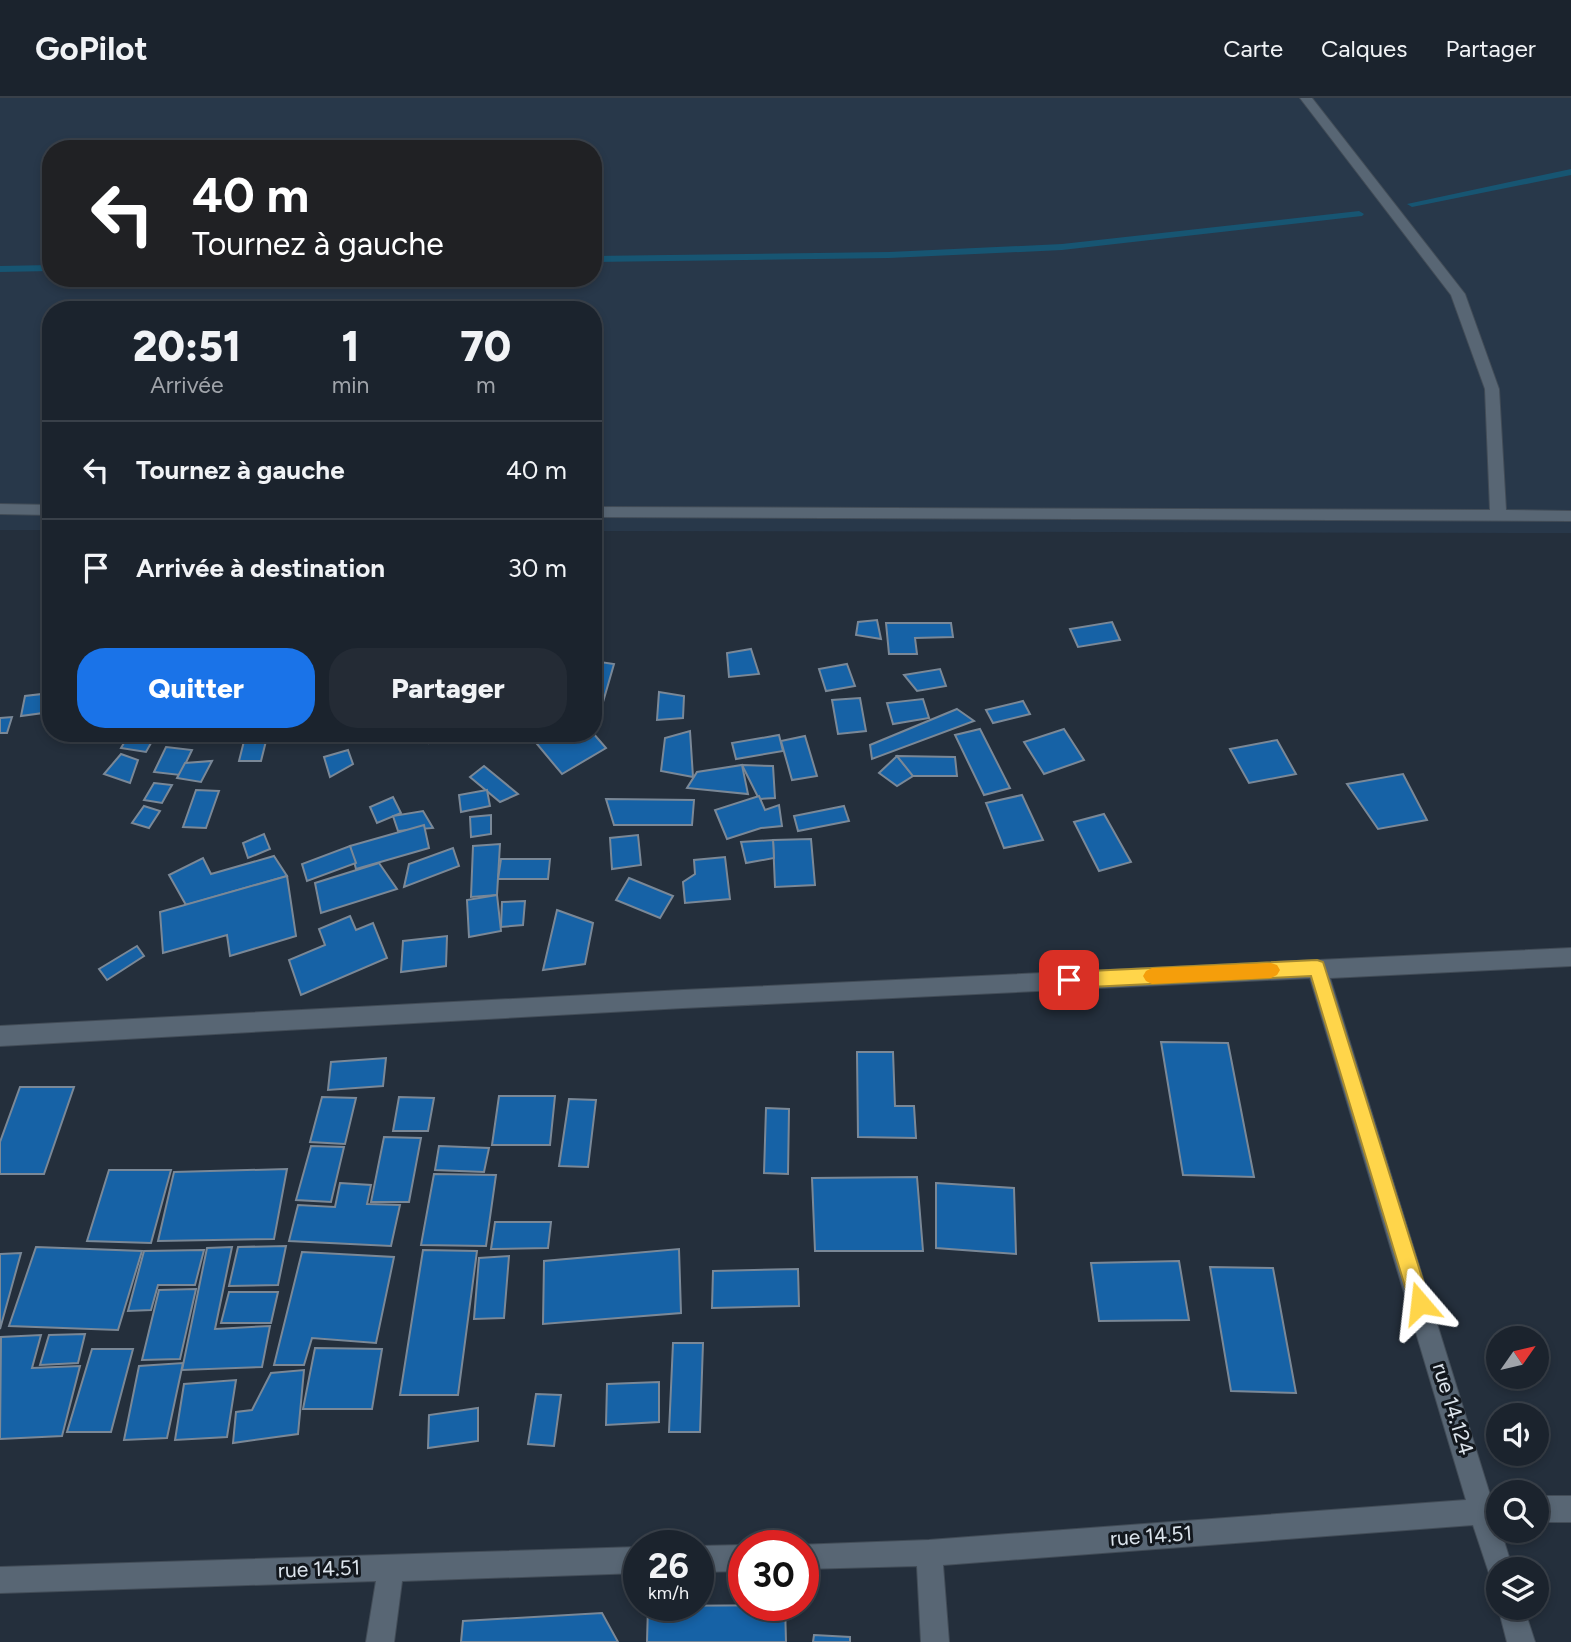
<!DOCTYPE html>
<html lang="fr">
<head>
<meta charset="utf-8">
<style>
	:root { --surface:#1b232d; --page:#242b35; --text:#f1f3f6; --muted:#a0a4aa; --line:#394049; --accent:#1a73e8 }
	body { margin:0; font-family:Figtree,sans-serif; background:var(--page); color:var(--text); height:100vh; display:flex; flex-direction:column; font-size:26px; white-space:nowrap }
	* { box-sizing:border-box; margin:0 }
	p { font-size:23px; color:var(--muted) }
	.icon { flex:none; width:38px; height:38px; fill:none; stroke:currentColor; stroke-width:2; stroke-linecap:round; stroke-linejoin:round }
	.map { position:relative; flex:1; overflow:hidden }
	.panel { position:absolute; left:42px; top:203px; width:560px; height:441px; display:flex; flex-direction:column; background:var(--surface); border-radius:28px; box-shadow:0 4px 10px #0003,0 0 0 2px var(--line) }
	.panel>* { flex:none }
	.top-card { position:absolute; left:42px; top:42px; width:560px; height:147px; border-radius:28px; box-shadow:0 4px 10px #0003,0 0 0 2px var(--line); background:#202124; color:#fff; overflow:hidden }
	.needle { width:46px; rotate:56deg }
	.tools { position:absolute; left:1486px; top:1228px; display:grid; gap:14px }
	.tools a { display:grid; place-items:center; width:63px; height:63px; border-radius:50%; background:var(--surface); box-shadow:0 4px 10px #0003,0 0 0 2px var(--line); font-size:35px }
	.speed { position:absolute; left:623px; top:1432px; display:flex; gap:14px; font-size:35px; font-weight:700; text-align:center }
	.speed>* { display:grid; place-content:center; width:91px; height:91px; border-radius:50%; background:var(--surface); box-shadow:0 4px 10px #0003,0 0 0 2px var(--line); line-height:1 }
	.speed small { font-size:18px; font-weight:400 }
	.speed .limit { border:10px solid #d22; background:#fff; color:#111 }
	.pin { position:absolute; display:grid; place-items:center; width:60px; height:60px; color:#fff; margin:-30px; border-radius:14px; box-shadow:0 4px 10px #0006 }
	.me { position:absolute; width:77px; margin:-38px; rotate:343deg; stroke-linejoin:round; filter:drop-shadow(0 0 5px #0008) }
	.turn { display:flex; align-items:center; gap:24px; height:147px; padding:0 35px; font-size:32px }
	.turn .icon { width:91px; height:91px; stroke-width:2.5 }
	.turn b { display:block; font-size:49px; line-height:60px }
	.eta { display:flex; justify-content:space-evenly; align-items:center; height:119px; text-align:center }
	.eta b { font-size:42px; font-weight:800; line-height:49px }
	.button { display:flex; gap:14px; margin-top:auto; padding:14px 35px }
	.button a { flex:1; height:80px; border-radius:28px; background:var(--accent); color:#fff; font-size:28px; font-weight:800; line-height:80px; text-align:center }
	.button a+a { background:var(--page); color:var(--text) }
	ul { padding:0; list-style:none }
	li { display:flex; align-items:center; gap:21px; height:98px; padding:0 35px; border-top:2px solid var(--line) }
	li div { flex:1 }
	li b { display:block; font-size:26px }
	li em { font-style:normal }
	header { display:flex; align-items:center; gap:42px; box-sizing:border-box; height:98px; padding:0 35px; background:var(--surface); border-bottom:2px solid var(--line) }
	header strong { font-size:33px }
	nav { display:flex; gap:38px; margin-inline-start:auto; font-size:24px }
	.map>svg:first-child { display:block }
</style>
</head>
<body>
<header>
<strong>GoPilot</strong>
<nav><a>Carte</a><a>Calques</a><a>Partager</a></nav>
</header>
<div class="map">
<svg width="1571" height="1544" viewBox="0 0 1571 1544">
	<rect width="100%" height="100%" fill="#242f3c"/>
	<path fill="#28384a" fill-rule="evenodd" d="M0,0H1571V435L593,433V212H51V432H0ZM51,51H593V180H51Z"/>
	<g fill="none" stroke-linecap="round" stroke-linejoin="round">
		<g fill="#175572" fill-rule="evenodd">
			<path d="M1571,71V77L1412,109L1407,106Z"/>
			<path d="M1359,113L1364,116L1362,118L1062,152L889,160L593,164V158L889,154L1062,146Z"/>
			<path d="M51,167V173L0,174V168Z"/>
		</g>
	</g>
	<g fill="#1662a6" stroke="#7a8897" stroke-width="2">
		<path d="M877,522L881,541L856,537L858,524Z"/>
		<path d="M1112,524L1120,542L1078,549L1070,531Z"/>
		<path d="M886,525H951L953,539L915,540L917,556H889Z"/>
		<path d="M751,551L759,576L729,579L727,555Z"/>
		<path d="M593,563L614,566L601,611L593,610Z"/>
		<path d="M847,566L855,588L826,593L819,571Z"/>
		<path d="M940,571L946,588L917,593L904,577Z"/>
		<path d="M659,594L684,598L683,620L657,622Z"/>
		<path d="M51,595L50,614L21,618L25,598Z"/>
		<path d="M860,600L866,633L838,636L832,602Z"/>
		<path d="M923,601L929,620L893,626L887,605Z"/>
		<path d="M1023,603L1030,616L993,625L986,612Z"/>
		<path d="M957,611L974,623L872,661L870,647Z"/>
		<path d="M12,619L7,635H0V620Z"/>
		<path d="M980,631L1010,690L984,697L955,637Z"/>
		<path d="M1064,631L1084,662L1044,676L1024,644Z"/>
		<path d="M690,633L693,679L661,673L665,640Z"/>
		<path d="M130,635H138L155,638L146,654L121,650Z"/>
		<path d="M423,635H466L429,645Z"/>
		<path d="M556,635H593L606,650L562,676L537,646Z"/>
		<path d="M779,637L783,653L736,661L732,645Z"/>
		<path d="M805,638L817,678L792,682L781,643Z"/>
		<path d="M1277,642L1296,676L1249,685L1230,651Z"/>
		<path d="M244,643H266L261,663H239Z"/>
		<path d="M166,649L192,652L180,677L154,674Z"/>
		<path d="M348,652L353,666L330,679L324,659Z"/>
		<path d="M121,656L138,662L130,685L104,676Z"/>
		<path d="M897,658L913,678L897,688L879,675Z"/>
		<path d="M897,658L955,659L957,678H913Z"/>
		<path d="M212,663L201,684L177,680L185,665Z"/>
		<path d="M742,667L773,668L775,700L759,701Z"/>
		<path d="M742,667L748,696L687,690L697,674Z"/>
		<path d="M484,668L518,696L500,704L470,679Z"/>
		<path d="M1403,676L1427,722L1378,731L1347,686Z"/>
		<path d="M154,685L172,687L162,705L144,702Z"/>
		<path d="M196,692L219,693L206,730L183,729Z"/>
		<path d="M487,692L490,708L461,714L459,697Z"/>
		<path d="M1022,697L1043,742L1004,750L986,705Z"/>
		<path d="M759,698L765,712L779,707L782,728L761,730L727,741L715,712Z"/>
		<path d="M393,699L401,715L377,725L370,709Z"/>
		<path d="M606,701L694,702L692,727H614Z"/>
		<path d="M144,708L160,713L149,730L132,725Z"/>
		<path d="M844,708L849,723L798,733L794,718Z"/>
		<path d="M423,713L433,730L398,733L393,718Z"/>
		<path d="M1104,716L1131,764L1099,773L1074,724Z"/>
		<path d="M491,717V736L471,739L470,719Z"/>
		<path d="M424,727L429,750L356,771L350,748Z"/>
		<path d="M264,736L270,751L248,760L243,745Z"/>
		<path d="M638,737L641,767L612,771L610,740Z"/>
		<path d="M811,741L815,787L775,789L773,742Z"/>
		<path d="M773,742L774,760L746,765L741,744Z"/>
		<path d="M500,746L497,797L471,799L473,748Z"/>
		<path d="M350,748L356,765L307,783L302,766Z"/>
		<path d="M453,750L459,768L404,789L409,766Z"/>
		<path d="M274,758L287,778L186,807L169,777L203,760L211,776Z"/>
		<path d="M725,759L730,801L685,805L683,784L695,776L694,762Z"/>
		<path d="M501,761H550L548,781H498Z"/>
		<path d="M379,765L397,791L321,815L315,785Z"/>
		<path d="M287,778L296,838L230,858L227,837L163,855L160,814Z"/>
		<path d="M629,780L673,798L660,820L616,802Z"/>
		<path d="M497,797L501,833L469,839L467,802Z"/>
		<path d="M525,803L523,827L501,829L502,804Z"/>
		<path d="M557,812L593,825L585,866L543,872Z"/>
		<path d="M350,818L356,832L373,825L387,860L301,897L289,862L325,847L319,831Z"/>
		<path d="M447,838L446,868L401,874L403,843Z"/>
		<path d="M137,848L144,858L107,882L99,871Z"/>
		<path d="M1161,944L1228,945L1254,1079L1183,1077Z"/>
		<path d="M857,954H893L895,1008H914L916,1040L858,1039Z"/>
		<path d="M386,960L383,988L328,992L331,964Z"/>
		<path d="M20,989H74L44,1076H0V1044Z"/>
		<path d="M499,998H555L550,1047H492Z"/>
		<path d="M322,999L356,1000L345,1046L310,1044Z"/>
		<path d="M399,999L434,1000L428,1033H393Z"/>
		<path d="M569,1001L596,1002L588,1069L559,1068Z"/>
		<path d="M766,1010L789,1011L788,1076L764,1075Z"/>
		<path d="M384,1039L421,1040L409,1104H371Z"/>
		<path d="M311,1048L344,1049L331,1104L296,1102Z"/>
		<path d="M439,1048L489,1050L484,1074L435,1072Z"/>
		<path d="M287,1071L274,1141L158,1143L174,1074Z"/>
		<path d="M109,1072H171L151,1145L87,1143Z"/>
		<path d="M434,1076L496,1077L486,1148L421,1147Z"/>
		<path d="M917,1079L923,1153H815L812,1080Z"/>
		<path d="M340,1085L371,1087L367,1106L400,1107L391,1148L289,1143L298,1107L335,1109Z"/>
		<path d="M936,1085L1014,1090L1016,1156L936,1150Z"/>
		<path d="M495,1124H551L548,1150L491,1151Z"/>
		<path d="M286,1148L278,1187L229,1188L238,1149Z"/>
		<path d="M36,1149L142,1153L118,1232L9,1228Z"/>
		<path d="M232,1149L215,1231L270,1228L262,1269L182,1272L207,1150Z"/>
		<path d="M679,1151L681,1215L543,1226L544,1163Z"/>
		<path d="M204,1152L195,1187H158L151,1212L128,1213L144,1153Z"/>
		<path d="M423,1152L477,1153L458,1297H400Z"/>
		<path d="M302,1154L394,1159L376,1245L312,1240L304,1267H274Z"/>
		<path d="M21,1155L0,1231V1156Z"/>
		<path d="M509,1158L504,1220L474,1221L479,1160Z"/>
		<path d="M1179,1163L1189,1222L1099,1223L1091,1165Z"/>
		<path d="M1210,1169L1273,1170L1296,1295L1231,1293Z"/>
		<path d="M798,1171L799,1208L712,1210L713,1173Z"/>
		<path d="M196,1191L180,1261L142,1262L159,1192Z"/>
		<path d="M229,1194H278L271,1225H221Z"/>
		<path d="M85,1236L78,1265L40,1267L49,1237Z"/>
		<path d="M41,1237L32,1270L80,1268L62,1338L0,1341L1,1239Z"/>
		<path d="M673,1245H703L700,1334H669Z"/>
		<path d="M315,1250L382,1251L372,1311H303Z"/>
		<path d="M92,1251H133L111,1334H67Z"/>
		<path d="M183,1265L167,1340L124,1342L139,1268Z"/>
		<path d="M304,1272L298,1336L233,1345L236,1314L252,1312L271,1275Z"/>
		<path d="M236,1282L227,1339L175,1342L184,1286Z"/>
		<path d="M659,1284V1324L606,1327L607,1286Z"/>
		<path d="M536,1296L561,1297L554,1348L528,1346Z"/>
		<path d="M478,1310V1343L428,1350L429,1317Z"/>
		<path d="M785,1507L786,1544H647L648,1508Z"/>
		<path d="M602,1515L618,1544H461L463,1523Z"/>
		<path d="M814,1537L850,1539V1544H813Z"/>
	</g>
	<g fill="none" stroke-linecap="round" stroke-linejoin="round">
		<defs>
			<g id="service">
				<path d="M1300,0H1312L1465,196L1499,291L1506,412L1571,413V423L593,419V409L1490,412L1485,291L1451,197Z"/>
				<path d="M0,406L51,407V417L0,416Z"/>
			</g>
			<g id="minor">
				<path d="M1571,850V868L1330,880L1491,1400L1498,1399V1433H1501L1513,1472H1498V1484L1491,1481L1473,1427L943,1467L949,1544H921L917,1468L803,1471V1447H797L929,1442L1466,1402L1310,880L683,910L0,948V928L683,892Z"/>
				<rect x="1536" y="1398" width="35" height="26"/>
				<path d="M745,1447L744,1473L698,1474V1448Z"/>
				<path d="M639,1449V1475L402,1483L394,1544H366L376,1483L0,1495V1469Z"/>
				<path d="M1498,1509L1524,1510L1535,1544H1507Z"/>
			</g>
		</defs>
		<use href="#service" stroke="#424c57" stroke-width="2"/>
		<use href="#minor" stroke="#424c57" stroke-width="2"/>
		<use href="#service" fill="#586674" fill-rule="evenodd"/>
		<use href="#minor" fill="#586674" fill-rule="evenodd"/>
	</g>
	<path fill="#ffd54a" stroke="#a68a30" stroke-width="2" d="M1317,862L1323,864L1325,870L1430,1205L1427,1212L1420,1215L1413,1212L1410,1205L1311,878L1069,890L1063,887L1061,882L1063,877L1069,874Z"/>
	<path fill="#f59e0b" d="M1271,865L1277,867L1280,872L1277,877L1271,880L1152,886L1146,883L1143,878L1146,873L1152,870Z"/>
	<g text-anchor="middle" stroke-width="6" stroke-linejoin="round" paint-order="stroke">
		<g font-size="21" fill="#dce4ec" stroke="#12171d">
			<text transform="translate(1453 1311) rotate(73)" y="7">rue 14.124</text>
			<text transform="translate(1151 1438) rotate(-4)" y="7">rue 14.51</text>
			<text transform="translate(319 1471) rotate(-2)" y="7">rue 14.51</text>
		</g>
	</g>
</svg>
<div class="tools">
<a><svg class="needle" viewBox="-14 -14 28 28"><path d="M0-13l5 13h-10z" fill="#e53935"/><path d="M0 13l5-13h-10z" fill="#a0a4aa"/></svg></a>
<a><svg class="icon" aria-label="sound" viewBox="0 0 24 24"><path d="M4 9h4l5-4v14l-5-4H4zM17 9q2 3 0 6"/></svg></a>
<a><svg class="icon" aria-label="search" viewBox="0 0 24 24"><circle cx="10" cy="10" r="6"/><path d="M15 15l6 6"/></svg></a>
<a><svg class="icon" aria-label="layers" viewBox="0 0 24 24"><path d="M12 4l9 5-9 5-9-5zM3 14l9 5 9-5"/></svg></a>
</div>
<div class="speed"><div>26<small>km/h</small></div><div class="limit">30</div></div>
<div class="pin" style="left:1069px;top:882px;background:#d93025"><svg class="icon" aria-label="arrive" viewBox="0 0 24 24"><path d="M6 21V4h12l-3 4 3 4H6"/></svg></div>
<svg class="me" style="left:1420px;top:1205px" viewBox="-20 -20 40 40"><path d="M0-17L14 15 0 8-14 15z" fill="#ffd54a" stroke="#fff" stroke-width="4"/></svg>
<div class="top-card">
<div class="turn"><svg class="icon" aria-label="left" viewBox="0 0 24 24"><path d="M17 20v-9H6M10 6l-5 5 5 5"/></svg><div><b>40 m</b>Tournez à gauche</div></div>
</div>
<section class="panel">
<div class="eta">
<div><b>20:51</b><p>Arrivée</p></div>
<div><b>1</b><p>min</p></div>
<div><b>70</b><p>m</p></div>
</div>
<ul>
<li><svg class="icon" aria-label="left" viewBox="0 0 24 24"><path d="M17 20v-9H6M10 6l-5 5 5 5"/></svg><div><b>Tournez à gauche</b></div><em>40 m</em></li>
<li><svg class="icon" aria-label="arrive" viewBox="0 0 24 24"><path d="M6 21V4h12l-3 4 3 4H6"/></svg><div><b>Arrivée à destination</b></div><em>30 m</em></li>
</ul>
<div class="button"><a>Quitter</a><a>Partager</a></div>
</section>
</div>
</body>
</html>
